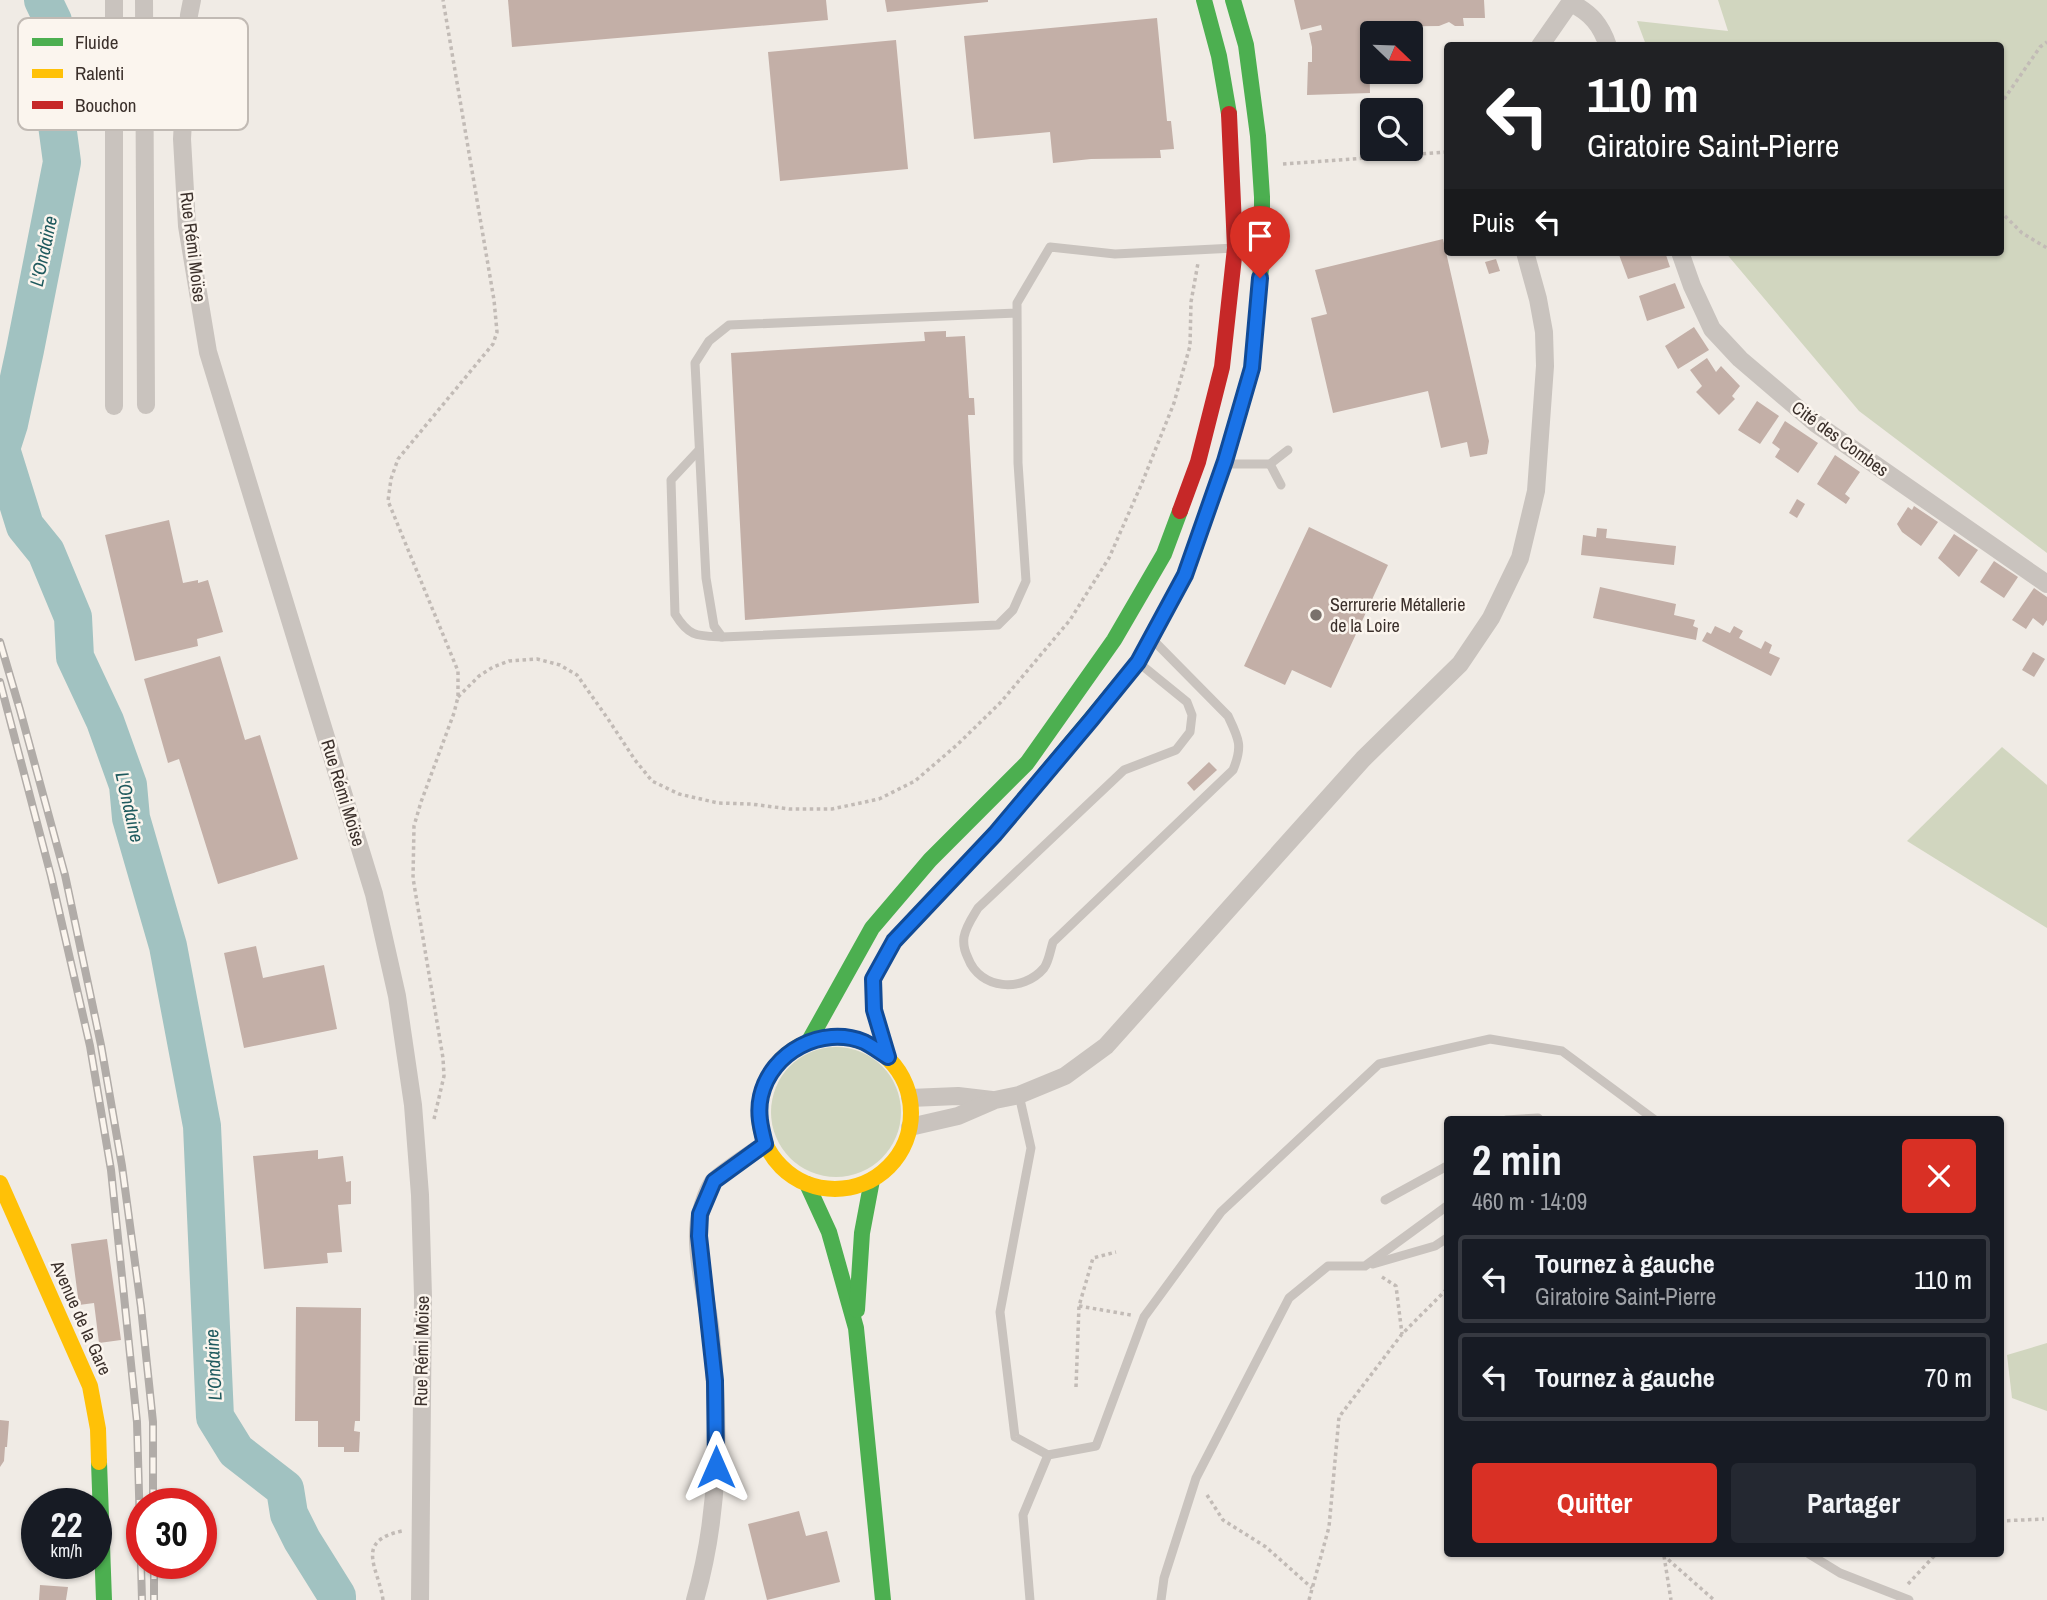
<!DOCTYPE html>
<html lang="fr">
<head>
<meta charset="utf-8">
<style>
	:root { --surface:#171b24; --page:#242831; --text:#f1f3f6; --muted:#9ea1a6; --line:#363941; --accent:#d93025 }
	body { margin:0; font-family:"Archivo Narrow",sans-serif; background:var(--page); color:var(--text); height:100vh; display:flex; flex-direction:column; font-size:26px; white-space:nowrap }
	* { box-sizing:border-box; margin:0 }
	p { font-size:23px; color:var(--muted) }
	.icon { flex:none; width:38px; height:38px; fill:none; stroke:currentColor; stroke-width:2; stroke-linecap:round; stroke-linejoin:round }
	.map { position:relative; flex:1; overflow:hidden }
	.side { position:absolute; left:1444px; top:1116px; width:560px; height:441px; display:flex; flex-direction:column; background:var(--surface); border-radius:7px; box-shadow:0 2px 5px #0004 }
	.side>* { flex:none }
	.top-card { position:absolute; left:1444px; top:42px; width:560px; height:214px; border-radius:7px; box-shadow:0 2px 5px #0004; background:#202124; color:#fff; overflow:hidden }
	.needle { width:46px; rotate:113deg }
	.tools { position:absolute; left:1360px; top:21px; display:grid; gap:14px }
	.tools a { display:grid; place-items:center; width:63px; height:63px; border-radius:7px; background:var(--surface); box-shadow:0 2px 5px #0004; font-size:35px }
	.speed { position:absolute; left:21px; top:1488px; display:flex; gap:14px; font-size:35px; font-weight:700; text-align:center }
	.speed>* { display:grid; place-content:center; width:91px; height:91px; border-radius:50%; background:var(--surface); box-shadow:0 2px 5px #0004; line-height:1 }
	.speed small { font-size:18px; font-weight:400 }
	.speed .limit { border:10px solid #d22; background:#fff; color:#111 }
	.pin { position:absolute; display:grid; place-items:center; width:60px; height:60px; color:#fff; margin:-72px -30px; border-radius:50% 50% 50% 0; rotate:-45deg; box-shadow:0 0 7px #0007 }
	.pin .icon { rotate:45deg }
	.me { position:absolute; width:77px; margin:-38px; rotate:0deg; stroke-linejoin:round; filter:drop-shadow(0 0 5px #0008) }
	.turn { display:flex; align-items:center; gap:24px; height:147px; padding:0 28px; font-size:32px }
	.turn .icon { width:91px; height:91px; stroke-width:2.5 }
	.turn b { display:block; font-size:49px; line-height:60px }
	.then { display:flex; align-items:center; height:66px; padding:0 28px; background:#0003; gap:14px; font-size:26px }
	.round { display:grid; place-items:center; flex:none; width:74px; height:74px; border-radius:7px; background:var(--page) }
	.summary { display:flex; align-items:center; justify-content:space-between; height:119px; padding:0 28px }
	h1 { font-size:42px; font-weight:700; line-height:52px }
	.action { display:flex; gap:14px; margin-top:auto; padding:14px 28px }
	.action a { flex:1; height:80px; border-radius:7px; background:var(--accent); color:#fff; font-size:28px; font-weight:700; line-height:80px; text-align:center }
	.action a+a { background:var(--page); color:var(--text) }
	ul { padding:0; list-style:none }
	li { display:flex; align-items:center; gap:21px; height:88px; margin:0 14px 10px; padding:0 14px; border:4px solid var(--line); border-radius:7px }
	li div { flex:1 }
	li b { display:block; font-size:26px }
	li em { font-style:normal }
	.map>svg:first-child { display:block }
</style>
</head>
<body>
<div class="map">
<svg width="2047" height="1600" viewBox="0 0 2047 1600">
	<rect width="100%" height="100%" fill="#f0ebe5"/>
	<g fill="#d1d6bf">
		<path d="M1718,0H2047V553L1859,411L1725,252H2000V46L1646,45L1637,21L1728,31Z"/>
		<path d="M2002,747L2047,785V928L1907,841Z"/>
		<circle cx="836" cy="1112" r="65"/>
		<path d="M2047,1343V1411L2012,1398L2007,1355Z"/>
	</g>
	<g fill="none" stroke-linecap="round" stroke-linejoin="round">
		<path stroke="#a1c2c1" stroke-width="38" d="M43,0L53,21L59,57L53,95L62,162L25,350L9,424L1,449L25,526L46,552L73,617L75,657L105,721L128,785L131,818L168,946L202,1126L215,1417L236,1451L285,1489L289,1514L302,1540L337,1596V1600"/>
	</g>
	<g fill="#c3afa7">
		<path d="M508,0H826L828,20L512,47Z"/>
		<path d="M885,0H988V2L887,12Z"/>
		<path d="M1294,0H1484L1485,18H1463L1464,26H1455L1449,22L1439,26L1360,27L1361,51L1369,50L1370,93L1307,95L1308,62H1312V47L1309,33L1322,30L1321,25L1301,30Z"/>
		<path d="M1157,18L1167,121H1171L1174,149L1160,150L1161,158L1091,159L1053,163L1050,132L974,139L964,36Z"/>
		<path d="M896,40L908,169L780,181L768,52Z"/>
		<path d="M1443,239L1489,441L1487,454L1470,457L1467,442L1441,448L1428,391L1333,413L1311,318L1327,314L1315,270Z"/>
		<path d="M1618,252H1665L1670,267L1628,279Z"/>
		<path d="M1496,259L1500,271L1489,274L1485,262Z"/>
		<path d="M1675,283L1685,308L1647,321L1639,296Z"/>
		<path d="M1694,327L1709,350L1678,369L1665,346Z"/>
		<path d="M946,331V337L965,336L969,398H974L975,415H968L979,603L745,620L731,353L925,341L924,332Z"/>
		<path d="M1707,358L1716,372L1721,366L1740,386L1732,396L1735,399L1719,415L1696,392L1702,386L1690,370Z"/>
		<path d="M1757,401L1779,416L1760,444L1738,430Z"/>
		<path d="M1785,421L1818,443L1798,473L1775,457L1780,449L1772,443Z"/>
		<path d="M1835,455L1860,472L1845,494L1850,498L1846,504L1817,484Z"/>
		<path d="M1797,499L1805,504L1797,518L1789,513Z"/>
		<path d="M1914,506L1938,522L1921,546L1902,532L1897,524L1908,507L1912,510Z"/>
		<path d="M169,520L183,583L198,580V583L208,580L223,632L197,639L198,646L135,661L105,535Z"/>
		<path d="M1309,527L1388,565L1331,688L1292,670L1285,685L1244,666Z"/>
		<path d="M1597,528L1607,529L1606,538L1676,546L1674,565L1581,555L1583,535L1596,537Z"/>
		<path d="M1954,534L1978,550L1959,577L1938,558Z"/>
		<path d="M1994,561L2018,577L2004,598L1980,582Z"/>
		<path d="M1600,587L1676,604L1674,615L1695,620L1693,626L1698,628L1696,640L1593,618Z"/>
		<path d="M2034,588L2047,597V620L2043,626L2033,618L2026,629L2012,620Z"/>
		<path d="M1715,626L1730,633L1734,626L1743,631L1739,638L1761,649L1765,641L1772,645L1769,653L1780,658L1771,676L1702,641L1707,632L1711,634Z"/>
		<path d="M2033,652L2045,659L2034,677L2022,670Z"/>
		<path d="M220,656L245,740L260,735L298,859L218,884L179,759L168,763L144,679Z"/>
		<path d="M1209,762L1217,770L1194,791L1187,783Z"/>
		<path d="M256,946L263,978L324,965L337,1029L244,1048L224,953Z"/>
		<path d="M318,1150V1159L343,1156L346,1182L351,1181V1204L338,1205L342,1252L327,1253L328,1263L264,1269L253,1156Z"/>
		<path d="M107,1239L121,1340L99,1343L94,1303L79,1305L71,1244Z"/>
		<path d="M296,1307L361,1308L360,1421H355L354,1431L360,1432L359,1452H344V1447H318V1421H295Z"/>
		<path d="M0,1420L9,1421L7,1447H5L4,1461L0,1467Z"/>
		<path d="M799,1511L806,1536L827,1531L840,1582L767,1600L748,1524Z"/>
		<path d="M40,1585L68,1587L66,1600H39Z"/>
	</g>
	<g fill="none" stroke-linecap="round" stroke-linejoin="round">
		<g stroke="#c2bbb6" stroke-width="3.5" stroke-dasharray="3.5 3.5" stroke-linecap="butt">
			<path d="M2000,105L2040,47L2047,42"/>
			<path d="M1283,164L1447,152"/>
			<path d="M2000,211L2022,233L2047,248"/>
			<path d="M458,697L479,676L493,667L509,661L537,659L560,665L577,675L608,719L635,760L652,781L679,794L718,803L751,804L789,809H832L879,799L915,781L958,744L1001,702L1070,620L1109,558L1142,483L1174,403L1190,346L1191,302L1198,263"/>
			<path d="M434,1119L444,1076L443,1058L413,878L414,826L421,802L454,713L458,697V671L388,501L391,479L398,459L493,344L497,332L494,300L443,0"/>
			<path d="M1382,1277L1396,1286L1402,1334"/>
			<path d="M1079,1306L1131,1315"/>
			<path d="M1076,1387L1079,1306L1093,1258L1116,1252"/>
			<path d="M1207,1495L1223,1520L1266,1547L1312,1588"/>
			<path d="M2000,1521L2044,1519"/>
			<path d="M1663,1555L1714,1600"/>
			<path d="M1664,1556L1671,1600"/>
			<path d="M1908,1584L1936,1554"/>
			<path d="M383,1600C379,1569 353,1541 402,1531"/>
			<path d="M1309,1600L1329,1527L1339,1417L1402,1334L1447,1289"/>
		</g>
		<g stroke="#c9c3be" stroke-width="9">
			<path d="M1017,313L729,325L709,341L695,363L706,578L714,626L722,637L998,625L1013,610L1026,581L1018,463L1017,303L1050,247L1115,254L1235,248"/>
			<path d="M699,450L671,480L675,614C689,637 697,636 722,637"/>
			<path d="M1225,464H1270L1288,450"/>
			<path d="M1270,464L1281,485"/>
			<path d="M1139,663L1187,702L1192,715L1190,732L1176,750L1124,770L978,908C972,918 966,926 964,937C963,944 965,952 968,958C980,990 1023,993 1044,968C1049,961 1050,951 1053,942L1233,770C1243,746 1239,739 1228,716L1152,639"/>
			<path d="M1019,1095L1031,1148L1000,1312L1015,1437L1048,1455L1096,1446L1144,1317L1221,1212L1379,1064L1490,1039L1562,1051L1655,1120"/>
			<path d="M1506,1120L1538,1118L1540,1120"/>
			<path d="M1385,1200L1447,1166"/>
			<path d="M1373,1264L1435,1246L1447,1238"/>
			<path d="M1809,1554L1840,1573L1909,1600"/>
			<path d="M1030,1600L1023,1515L1048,1455"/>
			<path d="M1161,1600L1164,1578L1196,1478L1289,1298L1328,1266H1365L1447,1206"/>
		</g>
		<g stroke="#c9c3be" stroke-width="18">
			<path d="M144,0L146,405"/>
			<path d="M192,0L189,15L182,139L187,226L208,352L374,894L397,996L413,1105L420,1195L423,1296L420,1600"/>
			<path d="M1571,3C1591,13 1601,25 1608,46"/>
			<path d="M1540,46L1572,0"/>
			<path d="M1680,252L1692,286L1712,329L1740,359L1815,423L2047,584"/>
			<path d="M114,406V0"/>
			<path d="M910,1098L958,1096L992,1100"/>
			<path d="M910,1127L958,1116L995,1100L1019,1095L1065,1076L1106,1046L1363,759L1460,664L1491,618L1520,558L1536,491L1545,366L1544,332L1538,299L1525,252"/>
			<path d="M695,1600C720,1513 720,1423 711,1334C708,1301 691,1243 701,1212C703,1203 708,1189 713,1182C719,1174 754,1152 765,1144"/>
		</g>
		<g stroke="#4caf50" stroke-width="16">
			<path d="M1204,0L1219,56L1229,114"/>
			<path d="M1233,0L1246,45L1258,136L1262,197V256L1252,368L1241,407"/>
			<path d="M809,1041L872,928L930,860L1027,763L1114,640L1164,554L1180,511"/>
			<path d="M888,1057L874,1010L873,979L894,941L995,834L1138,662L1144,651"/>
			<path d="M807,1184L829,1232L856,1328L883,1600"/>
			<path d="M857,1310L862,1233L872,1180"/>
			<path d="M99,1462L104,1600"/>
		</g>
		<g stroke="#ffc107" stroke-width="16">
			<path d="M1144,651L1185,575L1225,461L1241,407"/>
			<circle cx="835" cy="1113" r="76"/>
			<path d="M0,1183L90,1386L98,1429L99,1462"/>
		</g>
		<path stroke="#c62828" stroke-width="16" d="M1180,511L1198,462L1222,367L1235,248L1229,114"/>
		<defs>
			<g id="rail">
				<path d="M0,642L20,710L65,875L101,1045L122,1166L141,1307L153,1422V1503"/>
				<path d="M0,682L51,876L90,1046L111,1170L137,1422L142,1600"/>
				<path d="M154,1563V1600"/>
			</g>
		</defs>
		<use href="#rail" stroke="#b1aca8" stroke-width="8"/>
		<use href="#rail" stroke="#fbf5ee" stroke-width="5" stroke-dasharray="16" stroke-linecap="butt"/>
	</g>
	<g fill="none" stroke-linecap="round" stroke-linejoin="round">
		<defs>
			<path id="route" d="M716,1467L715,1381L699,1236L700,1214L714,1181L765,1144C761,1128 757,1113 761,1096C771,1052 822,1025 864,1042C872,1046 880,1052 888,1057L874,1010L873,979L894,941L995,834L1091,720L1138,662L1185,575L1225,461L1252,368L1260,278"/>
		</defs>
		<use href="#route" stroke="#114b97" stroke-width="18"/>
		<use href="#route" stroke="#1a73e8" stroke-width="12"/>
	</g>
	<circle fill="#7a716c" stroke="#fbf5ee" stroke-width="2.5" cx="1316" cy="615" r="7"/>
	<g text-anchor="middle" stroke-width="5" stroke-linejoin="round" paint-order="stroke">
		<g font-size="18" fill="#3b302b" stroke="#fbf5ee">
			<text transform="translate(193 247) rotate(83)" y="6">Rue Rémi Moïse</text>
			<text transform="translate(1840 439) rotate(36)" y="6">Cité des Combes</text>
			<text transform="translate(343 793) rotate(73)" y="6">Rue Rémi Moïse</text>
			<text transform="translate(81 1318) rotate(66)" y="6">Avenue de la Gare</text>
			<text transform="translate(422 1351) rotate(-89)" y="6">Rue Rémi Moïse</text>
		</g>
		<g font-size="18" fill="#3b302b" stroke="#fbf5ee" text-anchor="start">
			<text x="1330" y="611">Serrurerie Métallerie<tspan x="1330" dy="21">de la Loire</tspan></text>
		</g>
		<g font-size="19" font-style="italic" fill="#1f5a5e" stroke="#fbf5ee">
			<text transform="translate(43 251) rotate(-78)" y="7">L'Ondaine</text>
			<text transform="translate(130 807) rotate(77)" y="7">L'Ondaine</text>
			<text transform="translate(213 1365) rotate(-93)" y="7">L'Ondaine</text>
		</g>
	</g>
	<rect x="18" y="18" width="230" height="112" rx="10" fill="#fbf5ee" stroke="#c1bab4" stroke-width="2"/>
	<rect x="32" y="38" width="31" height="8" fill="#4caf50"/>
	<rect x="32" y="69" width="31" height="9" fill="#ffc107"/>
	<rect x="32" y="101" width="31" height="8" fill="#c62828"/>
	<g font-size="19" fill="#3b302b">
		<text x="75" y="49">Fluide</text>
		<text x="75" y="80">Ralenti</text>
		<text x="75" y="112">Bouchon</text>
	</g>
</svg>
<div class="tools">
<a><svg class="needle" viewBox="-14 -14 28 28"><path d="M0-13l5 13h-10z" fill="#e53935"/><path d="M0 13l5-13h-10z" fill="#9ea1a6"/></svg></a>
<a><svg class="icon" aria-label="search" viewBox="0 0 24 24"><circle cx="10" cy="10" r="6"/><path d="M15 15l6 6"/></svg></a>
</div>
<div class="speed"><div>22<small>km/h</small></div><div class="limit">30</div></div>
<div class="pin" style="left:1260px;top:278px;background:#d93025"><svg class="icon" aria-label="arrive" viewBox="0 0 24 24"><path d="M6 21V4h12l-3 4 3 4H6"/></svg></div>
<svg class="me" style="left:716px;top:1467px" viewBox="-20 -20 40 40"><path d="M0-17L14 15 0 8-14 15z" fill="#1a73e8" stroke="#fff" stroke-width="4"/></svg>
<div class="top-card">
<div class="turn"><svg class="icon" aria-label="left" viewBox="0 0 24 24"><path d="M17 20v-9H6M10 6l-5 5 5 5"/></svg><div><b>110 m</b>Giratoire Saint-Pierre</div></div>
<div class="then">Puis<svg class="icon" aria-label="left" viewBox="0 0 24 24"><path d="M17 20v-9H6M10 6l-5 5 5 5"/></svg></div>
</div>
<section class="side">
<div class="summary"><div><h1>2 min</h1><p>460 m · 14:09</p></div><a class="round" style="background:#d93025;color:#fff"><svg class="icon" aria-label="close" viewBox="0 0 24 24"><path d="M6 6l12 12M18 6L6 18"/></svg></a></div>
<ul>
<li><svg class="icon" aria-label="left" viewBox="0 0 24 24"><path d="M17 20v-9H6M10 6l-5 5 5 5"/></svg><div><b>Tournez à gauche</b><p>Giratoire Saint-Pierre</p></div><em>110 m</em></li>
<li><svg class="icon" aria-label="left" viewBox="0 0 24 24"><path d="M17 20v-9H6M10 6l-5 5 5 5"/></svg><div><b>Tournez à gauche</b></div><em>70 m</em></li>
</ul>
<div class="action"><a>Quitter</a><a>Partager</a></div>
</section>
</div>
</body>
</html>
